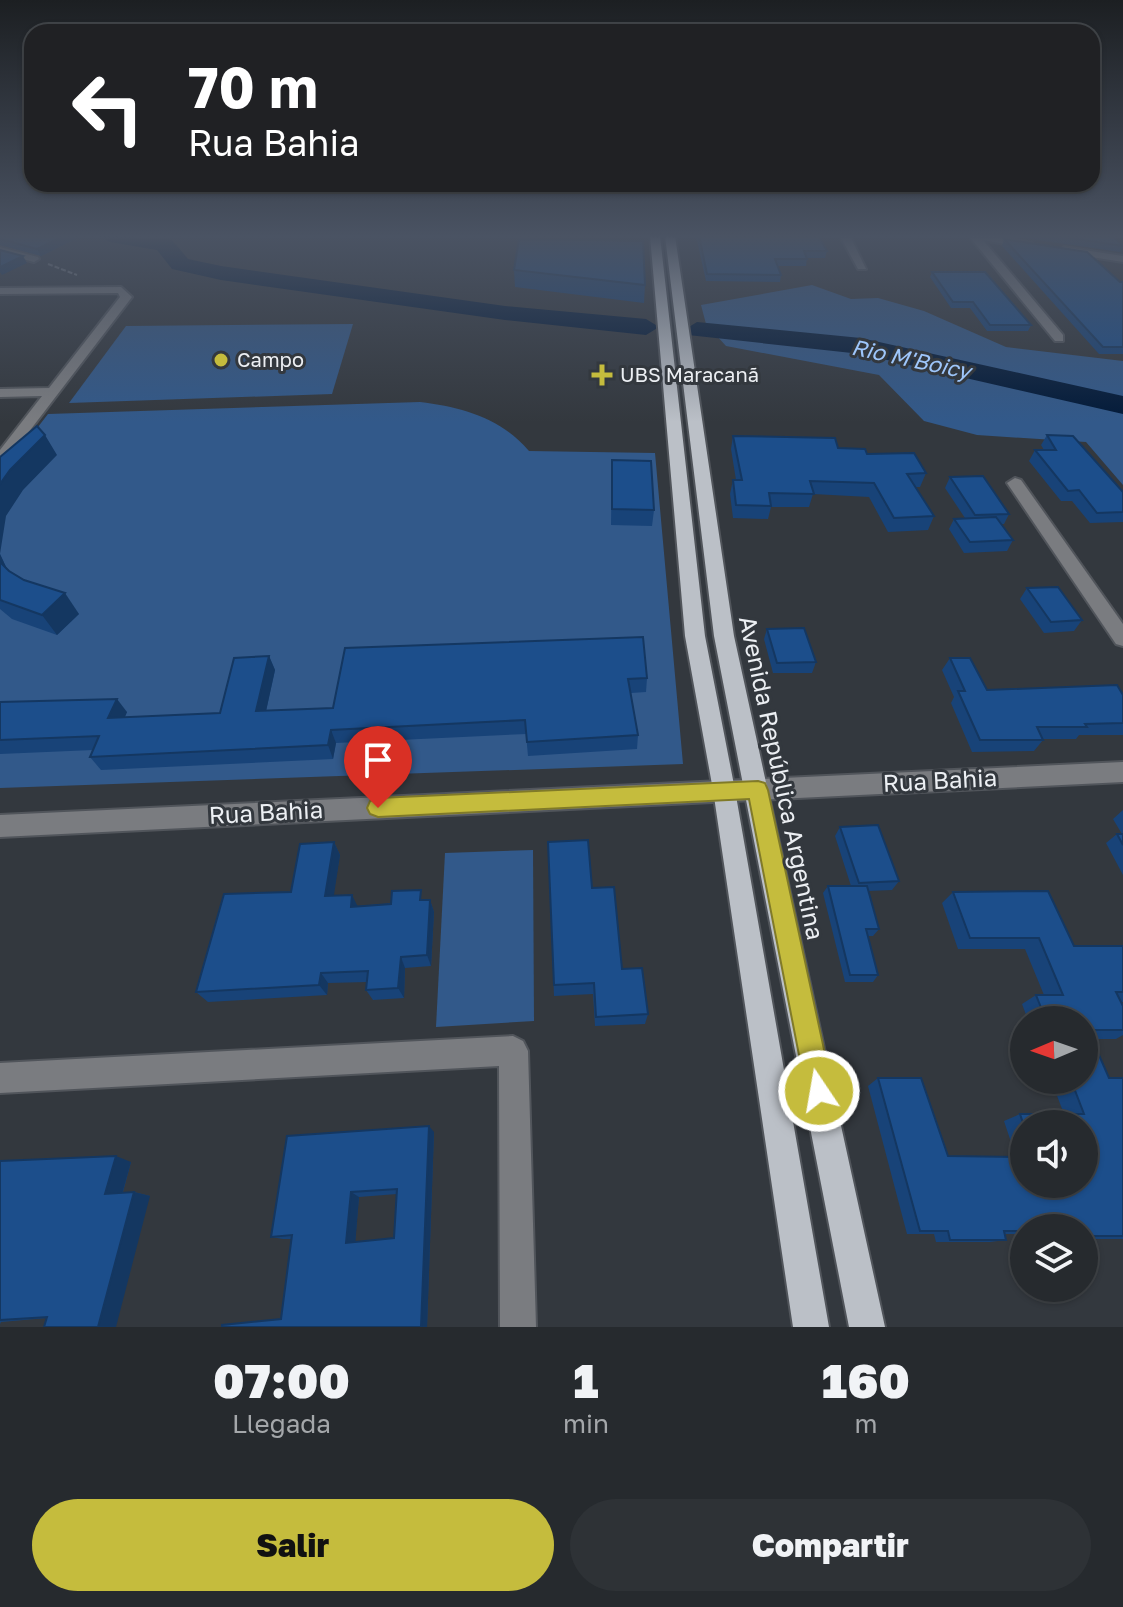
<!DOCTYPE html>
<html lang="es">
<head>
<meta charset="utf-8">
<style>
	:root { --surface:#262a2e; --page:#2e3236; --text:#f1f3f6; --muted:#a4a7aa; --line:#42464a; --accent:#c5bc3d }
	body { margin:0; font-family:"Golos Text",sans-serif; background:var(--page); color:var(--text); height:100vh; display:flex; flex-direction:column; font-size:30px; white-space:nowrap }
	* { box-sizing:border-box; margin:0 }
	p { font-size:26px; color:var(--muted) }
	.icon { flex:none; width:44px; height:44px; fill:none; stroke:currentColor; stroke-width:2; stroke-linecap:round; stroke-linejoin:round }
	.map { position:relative; height:1327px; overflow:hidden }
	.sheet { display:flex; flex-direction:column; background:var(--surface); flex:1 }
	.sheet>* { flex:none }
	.banner { position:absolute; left:24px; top:24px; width:1076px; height:168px; border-radius:24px; box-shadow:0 2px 6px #0004,0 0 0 2px var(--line); background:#202124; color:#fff; overflow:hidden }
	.needle { width:52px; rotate:268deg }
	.buttons { position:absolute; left:1010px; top:1006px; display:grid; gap:16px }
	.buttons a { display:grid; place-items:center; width:88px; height:88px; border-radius:50%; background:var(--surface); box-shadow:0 2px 6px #0004,0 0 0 2px var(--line); font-size:40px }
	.pin { position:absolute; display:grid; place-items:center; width:68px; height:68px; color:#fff; margin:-82px -34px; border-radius:50% 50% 50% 0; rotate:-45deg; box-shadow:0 0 8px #0007 }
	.pin .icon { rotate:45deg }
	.me { position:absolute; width:88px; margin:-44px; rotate:348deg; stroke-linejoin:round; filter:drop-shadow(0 0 6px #0008) }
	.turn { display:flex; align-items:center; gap:28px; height:168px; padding:0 32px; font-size:36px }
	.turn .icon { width:104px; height:104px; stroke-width:2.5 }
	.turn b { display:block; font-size:56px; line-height:68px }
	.eta { display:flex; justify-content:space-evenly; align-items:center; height:136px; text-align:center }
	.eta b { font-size:48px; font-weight:800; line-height:56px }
	.primary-button { display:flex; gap:16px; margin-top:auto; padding:16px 32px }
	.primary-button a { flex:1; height:92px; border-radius:48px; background:var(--accent); color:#111; font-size:32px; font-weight:800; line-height:92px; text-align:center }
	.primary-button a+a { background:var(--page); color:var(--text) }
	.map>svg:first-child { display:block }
</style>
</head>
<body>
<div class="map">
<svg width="1123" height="1327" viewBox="0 0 1123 1327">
	<rect width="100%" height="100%" fill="#33383e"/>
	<g fill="#32598a">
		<path d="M812,285L851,299L878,298L924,311L1006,347L1123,361V485L1086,442L977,435L924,421L879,375L726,346L706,324L701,305Z"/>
		<path d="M353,324L332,394L69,403L126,326Z"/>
		<path d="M420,402C462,407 501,418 529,451L655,453L683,764L0,788V476L48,414Z"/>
		<path d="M533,850L534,1021L436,1027L445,853Z"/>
	</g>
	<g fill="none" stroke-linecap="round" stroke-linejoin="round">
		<g fill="#021a39" fill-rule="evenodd">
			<path d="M100,236L164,239L172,240L188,259L221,266L505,306L646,319L659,327L646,335L505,320L221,280L172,269L157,250L110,242Z"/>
			<path d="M697,322L861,338L1123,396V414L861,354L688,335L684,330Z"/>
		</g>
		<defs>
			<g id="minor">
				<path d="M840,236H850L866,269H858Z"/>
				<path d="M969,236H995L1032,243L1028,248L983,240L1063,335V341H1055Z"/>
				<path d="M0,247L38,257L39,259L34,262L0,253Z"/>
				<path d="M1064,247L1123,256V262L1060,252Z"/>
				<path d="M121,287L132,297L5,463L0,465V450L42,396L0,397V389L49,388L120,297L118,293L0,294V288Z"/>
				<path d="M1015,478L1021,480L1123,624V646L1116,644L1007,483Z"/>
				<path d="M1123,762V782L0,837V815Z"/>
				<path d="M513,1036L523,1041L528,1051L536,1327H500L499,1066L0,1093V1063Z"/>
			</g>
			<g id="major">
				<path d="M650,236H660L705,636L735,790L829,1327H793L713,790L685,636Z"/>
				<path d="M665,236H675L734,636L885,1327H849L714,636Z"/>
			</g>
		</defs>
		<use href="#minor" stroke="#51555b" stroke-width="4"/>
		<use href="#major" stroke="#51555b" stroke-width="4"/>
		<path stroke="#85898e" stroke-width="2" stroke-dasharray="5 2" stroke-linecap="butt" d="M48,264L77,275"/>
		<use href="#minor" fill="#7a7c80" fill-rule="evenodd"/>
		<use href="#major" fill="#bbc0c7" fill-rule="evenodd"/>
	</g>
	<g fill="#184378" fill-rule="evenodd">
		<path d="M0,236H81L41,256L0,245Z"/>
		<path d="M696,236H819L827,251L825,258H807L806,266H778L781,275L780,282L706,281Z"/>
		<path d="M1010,236H1112L1123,245V247L1120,252Z"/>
		<path d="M1004,239L1120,282H1123V354H1099L1002,246Z"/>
		<path d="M514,270L645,285L644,303L515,287Z"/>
		<path d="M932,272L1031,325L1028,331H987L970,308H951L930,277Z"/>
		<path d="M1047,435L1123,492V522L1090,523L1072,501H1061L1029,461L1035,450H1044L1041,445Z"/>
		<path d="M733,436L838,448L867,454L926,473L920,487H915L934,516L928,530L888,532L869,497L813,494L809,507H771L768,519L733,518L730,494L733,480H736L731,449Z"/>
		<path d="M612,460L654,510L652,526L611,525Z"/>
		<path d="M950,477L1009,514L1004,524H1001L1013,540L1007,551L964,553L949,529L954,519L965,518L945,488Z"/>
		<path d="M0,554L7,569L79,614L57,635L12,619L0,609Z"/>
		<path d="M1027,588L1082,620L1074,631L1044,633L1020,599Z"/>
		<path d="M767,629L816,662L812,673H773L764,639Z"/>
		<path d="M345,648L647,678L646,692L631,693L638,735L637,749L528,756L526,734L336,743L333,759L101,770L90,757L93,750L0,754V702L127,712L124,717L220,713L269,656L275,670L266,711L333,708Z"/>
		<path d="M950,658L987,690L1123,695V735H1079L1076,739H1043V740L1034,751L972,752L951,703L954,697L942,670Z"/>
		<path d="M1123,810V875L1106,843L1117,834H1122L1113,819Z"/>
		<path d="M840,827L899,881L892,890L868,891L879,929L873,936H868L878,975L873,982H845L823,893L828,886H851L835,836Z"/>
		<path d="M334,842L340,855L333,896L358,906L430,900L434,912L431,966L405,968L404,998L373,1000L366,990L367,982L328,983L327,995L208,1002L196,992L291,892Z"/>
		<path d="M548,842L592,888L622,969L648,1014L645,1024L595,1026L593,994L554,996Z"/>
		<path d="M953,892L1074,946H1123V1002H1121L1123,1006V1035L1116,1039H1092L1109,1078H1123V1239H1084V1228H1024V1234H1005L1006,1240L990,1242H936L934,1234H907L868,1086L878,1078L948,1156L1016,1157L1004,1121L1020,1114H1064L1051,1080H1084V1020H1028L1022,1004L1036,995H1044L1025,949H958L942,903ZM1024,1124L1084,1184H1024Z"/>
		<path d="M434,1132L427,1327H222L281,1319L291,1239H283L271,1237ZM397,1194L394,1238L355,1242L359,1197Z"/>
		<path d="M0,1161L131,1162L123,1192H134L150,1196L47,1318L1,1322L0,1324Z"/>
	</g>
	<g fill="#143761">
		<path d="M64,236H81L41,256L37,249Z"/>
		<path d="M23,256L27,263L2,275L0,272V267Z"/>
		<path d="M45,435L57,455L23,490L6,516L0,554V484L10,470Z"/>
		<path d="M0,554L12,580L0,563Z"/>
		<path d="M65,593L79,614L57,635L42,615Z"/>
		<path d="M269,656L275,670L263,725L256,711Z"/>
		<path d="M117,699L127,712L119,732L108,718Z"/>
		<path d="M331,730L336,743L333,759L328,745Z"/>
		<path d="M334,842L340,855L332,908L325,896Z"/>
		<path d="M352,895L358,907H351Z"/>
		<path d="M430,900L434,912L431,966L427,955Z"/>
		<path d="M401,957L405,968L404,998L398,988Z"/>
		<path d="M321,973L328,983L327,995L319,985Z"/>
		<path d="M429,1126L434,1132L427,1327H421Z"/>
		<path d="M116,1156L131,1162L121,1198L105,1194Z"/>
		<path d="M134,1192L150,1196L116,1327H98Z"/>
		<path d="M351,1192L359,1197L355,1246L346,1243Z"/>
	</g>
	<g fill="#1c4e8b" stroke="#143761" stroke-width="2" fill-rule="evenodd">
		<path d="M0,236H64L37,249L0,239Z"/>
		<path d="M699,236H819L827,251H804L807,259H775L781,275L707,274Z"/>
		<path d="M1057,236H1112L1123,246Z"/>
		<path d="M519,239L643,241L645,285L514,270Z"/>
		<path d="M1004,239L1087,252L1120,282H1123V347H1103Z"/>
		<path d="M0,250L23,256L0,267Z"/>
		<path d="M932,272H985L1031,325H990L973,302H953Z"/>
		<path d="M37,426L45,435L10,470L0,484V457Z"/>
		<path d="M1047,435L1073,436L1123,492V512L1097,513L1079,490L1068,491L1035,450H1056Z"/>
		<path d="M733,436L835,438L838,448L865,449L867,454L914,453L926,473L907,474L934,516L894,518L874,483L810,481L814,494L769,493L771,506L736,505L733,480H742Z"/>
		<path d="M612,460L651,461L654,510L612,509Z"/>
		<path d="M983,476L1009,514L975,515L950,477Z"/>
		<path d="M996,517L1013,540L970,542L954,519Z"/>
		<path d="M0,562L9,571L24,580L65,593L42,615L0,600Z"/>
		<path d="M1058,587L1082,620L1051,622L1027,588Z"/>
		<path d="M804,628L816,662L777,663L767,629Z"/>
		<path d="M643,637L647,678L628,679L638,735L527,742L525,720L331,730L328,745L90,757L99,736L0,740V702L117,699L108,718L220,713L234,658L269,656L256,711L333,708L345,648Z"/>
		<path d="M950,658H970L987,690L1117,685L1123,695V723L1085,724L1087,727H1037L1043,740H980L958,691H965Z"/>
		<path d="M878,825L899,881L859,883L840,827Z"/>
		<path d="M1117,834H1123V845Z"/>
		<path d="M588,840L592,888L614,887L622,969L642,968L648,1014L596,1017L594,983L554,985L548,842Z"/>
		<path d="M334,842L325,896L352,895L351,907L391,904L392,891L421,890L420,900H430L427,955L401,957L398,988L366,990L368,971L321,973L319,985L196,992L224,894L291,892L300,844Z"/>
		<path d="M828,886H867L879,929H866L878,975H850Z"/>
		<path d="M1048,891L1074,946H1123V992H1116L1123,1006V1030H1088L1109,1078H1123V1236H1084V1228H1024V1231H1004L1006,1240H950L948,1231H920L878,1078H921L948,1156L1024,1157V1184H1084V1124H1024V1126L1020,1114H1084L1071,1080H1084V1020H1046L1036,995H1063L1039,938H970L953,892Z"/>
		<path d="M429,1126L421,1327H222V1325L281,1319L292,1235L271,1237L287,1136ZM397,1189L394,1238L346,1243L351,1192Z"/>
		<path d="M116,1156L105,1194L134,1192L98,1327H44L47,1317L0,1320V1161Z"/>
	</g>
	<linearGradient id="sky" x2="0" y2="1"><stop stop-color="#1c1f22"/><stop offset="0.56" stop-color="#4a5363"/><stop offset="1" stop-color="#4a5363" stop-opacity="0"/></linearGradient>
	<rect width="1123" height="422" fill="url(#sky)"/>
	<path fill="#c5bc3d" stroke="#807a28" stroke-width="2" d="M758,781L765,783L768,790L833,1091L829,1100L819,1104L810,1100L806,1091L749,799L378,817L370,814L367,808L370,801L378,798Z"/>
	<g fill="#c5bc3d" stroke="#33383e" stroke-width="3">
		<circle cx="221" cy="360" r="8"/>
		<path d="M598 363h8v8h8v8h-8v8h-8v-8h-8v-8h8z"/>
	</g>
	<g text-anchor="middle" stroke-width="6" stroke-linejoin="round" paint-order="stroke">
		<g font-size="20" fill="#eceff3" stroke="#33383e" text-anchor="start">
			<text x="237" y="367">Campo</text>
			<text x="620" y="382">UBS Maracanã</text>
		</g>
		<g font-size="22" font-style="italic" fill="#9ec6fb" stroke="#33383e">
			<text transform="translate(911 359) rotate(12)" y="8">Rio M'Boicy</text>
		</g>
		<g font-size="24" fill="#eceff3" stroke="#33383e">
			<text transform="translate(781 778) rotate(78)" y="8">Avenida República Argentina</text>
			<text transform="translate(940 781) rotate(-3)" y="8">Rua Bahia</text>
			<text transform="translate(266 813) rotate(-3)" y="8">Rua Bahia</text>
		</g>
	</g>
</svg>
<div class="buttons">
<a><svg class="needle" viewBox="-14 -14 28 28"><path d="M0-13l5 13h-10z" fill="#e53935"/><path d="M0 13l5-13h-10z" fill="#a4a7aa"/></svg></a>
<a><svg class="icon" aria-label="sound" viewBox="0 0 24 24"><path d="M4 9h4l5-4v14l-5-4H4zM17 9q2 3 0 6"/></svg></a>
<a><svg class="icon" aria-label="layers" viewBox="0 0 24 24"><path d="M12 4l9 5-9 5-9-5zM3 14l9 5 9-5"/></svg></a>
</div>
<div class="pin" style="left:378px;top:808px;background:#d93025"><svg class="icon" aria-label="arrive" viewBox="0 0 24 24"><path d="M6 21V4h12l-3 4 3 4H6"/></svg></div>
<svg class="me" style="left:819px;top:1091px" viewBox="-20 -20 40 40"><circle r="17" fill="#c5bc3d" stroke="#fff" stroke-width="3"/><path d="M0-11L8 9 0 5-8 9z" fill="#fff"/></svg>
<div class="banner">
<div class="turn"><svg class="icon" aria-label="left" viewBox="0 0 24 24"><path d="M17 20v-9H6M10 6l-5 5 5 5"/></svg><div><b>70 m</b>Rua Bahia</div></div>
</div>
</div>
<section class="sheet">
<div class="eta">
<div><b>07:00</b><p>Llegada</p></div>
<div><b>1</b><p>min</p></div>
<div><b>160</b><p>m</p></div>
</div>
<div class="primary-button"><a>Salir</a><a>Compartir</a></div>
</section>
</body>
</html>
